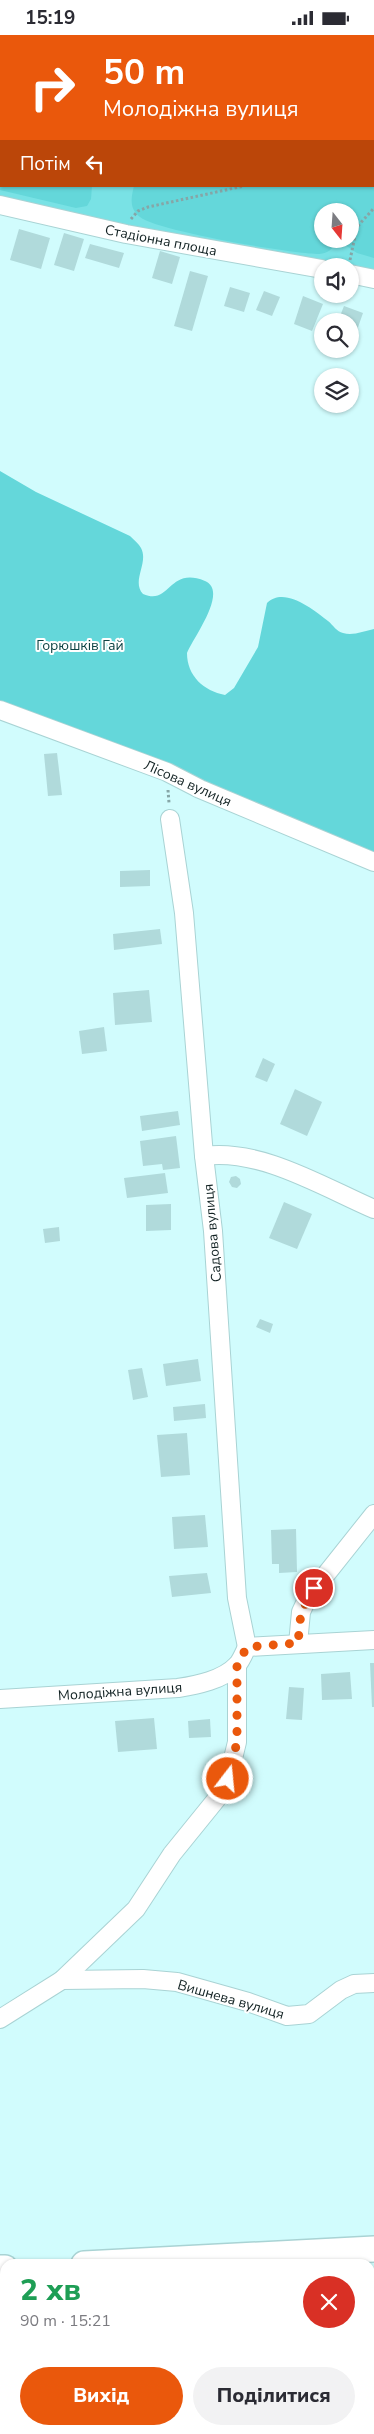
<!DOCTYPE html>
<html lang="uk">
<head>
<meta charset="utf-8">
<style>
	:root { --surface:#fff; --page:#f2f2f3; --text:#2b2b33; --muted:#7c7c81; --accent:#ea580c }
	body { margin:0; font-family:"Nunito Sans",sans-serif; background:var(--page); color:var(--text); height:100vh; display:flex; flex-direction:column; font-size:19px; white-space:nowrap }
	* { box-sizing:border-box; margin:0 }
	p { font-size:16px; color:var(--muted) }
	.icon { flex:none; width:28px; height:28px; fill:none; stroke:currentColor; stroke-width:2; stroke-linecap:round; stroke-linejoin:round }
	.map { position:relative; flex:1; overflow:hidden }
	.drawer { position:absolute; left:0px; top:2224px; width:375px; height:176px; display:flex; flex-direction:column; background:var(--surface); border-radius:15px 15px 0 0; box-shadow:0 1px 4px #0004 }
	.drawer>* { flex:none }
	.top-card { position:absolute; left:0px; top:0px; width:375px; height:152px; box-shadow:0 1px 4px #0004; background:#ea580c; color:#fff; overflow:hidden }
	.needle { width:32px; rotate:163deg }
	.fabs { position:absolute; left:314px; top:168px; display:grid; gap:10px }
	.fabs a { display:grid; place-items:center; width:45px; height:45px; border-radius:50%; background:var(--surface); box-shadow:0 1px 4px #0004; font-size:25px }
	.pin { position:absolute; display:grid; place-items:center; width:42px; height:42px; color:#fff; margin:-21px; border:2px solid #fff; border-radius:50%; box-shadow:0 1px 5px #0007 }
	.me { position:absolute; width:55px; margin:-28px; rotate:16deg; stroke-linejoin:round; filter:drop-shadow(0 0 4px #0008) }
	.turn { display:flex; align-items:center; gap:18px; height:105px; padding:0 20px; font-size:22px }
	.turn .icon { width:65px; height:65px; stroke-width:2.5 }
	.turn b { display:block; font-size:35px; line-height:42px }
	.then { display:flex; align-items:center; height:48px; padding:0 20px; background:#0003; gap:10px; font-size:19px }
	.round { display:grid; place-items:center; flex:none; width:52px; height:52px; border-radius:26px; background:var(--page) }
	.headline { display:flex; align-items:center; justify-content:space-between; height:85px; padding:0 20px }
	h1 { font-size:30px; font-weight:800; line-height:38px; color:#1e9e55 }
	.primary-button { display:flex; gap:10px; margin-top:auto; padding:10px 20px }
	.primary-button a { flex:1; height:58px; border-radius:30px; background:var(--accent); color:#fff; font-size:20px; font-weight:800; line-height:58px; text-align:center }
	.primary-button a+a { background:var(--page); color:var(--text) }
	.status { display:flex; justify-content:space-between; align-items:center; height:35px; padding:0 25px; background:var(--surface); direction:ltr }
	.status svg { height:14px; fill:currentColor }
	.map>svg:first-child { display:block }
</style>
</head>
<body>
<div class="status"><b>15:19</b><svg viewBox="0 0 49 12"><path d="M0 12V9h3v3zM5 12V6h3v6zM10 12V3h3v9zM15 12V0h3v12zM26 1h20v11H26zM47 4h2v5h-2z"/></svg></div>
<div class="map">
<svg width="374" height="2399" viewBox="0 0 374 2399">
	<rect width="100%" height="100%" fill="#d1fcfd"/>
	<path fill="#79e2e5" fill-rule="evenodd" d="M0,0H374V240L350,231H337L107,186L0,161ZM1,1H374V151H1ZM322,176H350V204H322Z"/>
	<g fill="#64d7da" fill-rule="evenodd">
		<path d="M232,0H374V223L357,218L342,208H338C331,214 329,218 319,219C293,219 157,196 140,182C129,174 131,163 134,151H374V1H231ZM322,176H350V204H322Z"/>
		<path d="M0,41L1,151H92L91,164L87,171L76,173L0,155Z"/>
		<path d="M0,436L36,457L130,501C134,505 139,509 141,513C149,528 131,546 143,559C171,571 168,531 205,546C229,556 193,603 187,618C187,641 204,656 225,660L234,653L258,612L267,568C284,551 313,574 328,586C333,590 337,597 343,598C353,601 364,596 374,594V824L301,794L147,720L0,668Z"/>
	</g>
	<g fill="#b0dadb">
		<path d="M19,194L50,203L41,234L10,225Z"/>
		<path d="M64,198L84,204L74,236L54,230Z"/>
		<path d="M90,209L124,218L119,233L85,223Z"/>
		<path d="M160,216L180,222L172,249L152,243Z"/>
		<path d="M190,236L208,241L192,296L174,291Z"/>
		<path d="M230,252L250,258L244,277L224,271Z"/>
		<path d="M264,256L280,262L272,281L256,275Z"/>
		<path d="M303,261L323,269L312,296L294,289Z"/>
		<path d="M344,271L363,278L356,298L350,296V286H338Z"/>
		<path d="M57,718L62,760L48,761L44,719Z"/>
		<path d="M150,835V851L120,852V836Z"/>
		<path d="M160,894L162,909L114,915L113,899Z"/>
		<path d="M149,955L152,987L115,990L113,958Z"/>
		<path d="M104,992L107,1016L82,1019L79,996Z"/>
		<path d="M263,1023L275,1029L267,1047L255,1042Z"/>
		<path d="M295,1054L322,1067L307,1101L280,1089Z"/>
		<path d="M178,1076L180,1090L142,1096L140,1081Z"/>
		<path d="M176,1101L180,1133L163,1135L162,1129L143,1131L140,1106Z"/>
		<path d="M165,1138L168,1158L127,1163L124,1143Z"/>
		<path d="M236,1141L240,1144L241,1149L237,1153L232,1152L229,1147L231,1142Z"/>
		<path d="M284,1167L312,1179L297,1214L269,1203Z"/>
		<path d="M171,1169V1195L146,1196V1170Z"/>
		<path d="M59,1192L60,1206L45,1208L43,1194Z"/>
		<path d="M260,1284L273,1289L270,1298L256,1292Z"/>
		<path d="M198,1324L201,1346L166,1351L163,1329Z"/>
		<path d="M142,1333L148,1362L133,1365L128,1335Z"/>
		<path d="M205,1369L206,1383L174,1386L173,1372Z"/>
		<path d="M187,1398L190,1440L161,1442L157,1400Z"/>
		<path d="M205,1480L208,1512L174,1514L172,1482Z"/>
		<path d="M296,1494L297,1537L279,1538V1529H272L271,1495Z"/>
		<path d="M207,1538L211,1558L172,1562L169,1541Z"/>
		<path d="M370,1628H374V1672H372Z"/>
		<path d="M350,1637L352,1664L322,1665L321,1639Z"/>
		<path d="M289,1652L304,1653L302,1685L286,1684Z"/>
		<path d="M154,1683L157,1714L118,1717L115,1686Z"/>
		<path d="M210,1684L211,1702L189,1703L188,1686Z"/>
	</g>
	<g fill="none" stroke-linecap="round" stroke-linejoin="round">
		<defs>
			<g id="minor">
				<path d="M0,170L126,199L322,234"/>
				<path d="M350,239L374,244"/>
				<path d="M0,675L167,737L200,754L374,827"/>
				<path d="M170,784L184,878L204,1121L213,1196L237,1563L247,1612"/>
				<path d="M204,1121C260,1113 323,1152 374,1174"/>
				<path d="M298,1609L301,1577L308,1562L374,1479"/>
				<path d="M0,1664L178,1653C197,1650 223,1645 237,1630C241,1626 244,1618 247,1612L374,1605"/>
				<path d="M62,1945L136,1874L172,1819L219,1761L228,1744L237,1707V1630"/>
				<path d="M0,1984L62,1945L143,1944L177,1947L248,1967L287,1981L309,1979L341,1955L354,1949L374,1948"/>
			</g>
			<g id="highway">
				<path d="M84,2229L374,2214"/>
				<path d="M0,2233H5"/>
			</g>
		</defs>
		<use href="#minor" stroke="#a9d3d4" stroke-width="20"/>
		<use href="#highway" stroke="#a9d3d4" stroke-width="28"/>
		<g stroke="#86a6a7" stroke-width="3" stroke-dasharray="2.5 2.5" stroke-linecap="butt">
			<path d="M131,184L138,176L148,172L244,151"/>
			<path d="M350,225L357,192L374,173"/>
			<path d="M168,755L169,768"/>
		</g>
		<use href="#minor" stroke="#fff" stroke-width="18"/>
		<use href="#highway" stroke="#fff" stroke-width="25"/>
	</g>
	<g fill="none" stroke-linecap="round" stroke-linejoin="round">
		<path stroke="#ea580c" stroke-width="9" stroke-dasharray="0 16.2" d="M228,1744L237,1707V1630L247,1612L298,1608L301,1577L314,1553"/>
	</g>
	<g text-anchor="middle" stroke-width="4" stroke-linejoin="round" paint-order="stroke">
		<g font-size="14" fill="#122223" stroke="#fff">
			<text transform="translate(161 205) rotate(11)" y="5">Стадіонна площа</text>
			<text transform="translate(188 748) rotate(24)" y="5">Лісова вулиця</text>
			<text transform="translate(212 1198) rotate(-95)" y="5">Садова вулиця</text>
			<text transform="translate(120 1656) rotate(-4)" y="5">Молодіжна вулиця</text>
			<text transform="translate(231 1964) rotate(16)" y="5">Вишнева вулиця</text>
		</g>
		<g font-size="14" fill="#0d4344" stroke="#fff">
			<text x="80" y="615">Горюшків Гай</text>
		</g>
	</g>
</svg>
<div class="fabs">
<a><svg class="needle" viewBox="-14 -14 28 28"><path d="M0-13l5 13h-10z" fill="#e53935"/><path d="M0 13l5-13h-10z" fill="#7c7c81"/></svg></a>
<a><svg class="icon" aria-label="sound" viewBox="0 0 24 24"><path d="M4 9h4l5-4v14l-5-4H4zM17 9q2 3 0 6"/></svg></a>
<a><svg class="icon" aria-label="search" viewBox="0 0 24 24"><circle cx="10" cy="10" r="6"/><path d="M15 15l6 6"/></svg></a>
<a><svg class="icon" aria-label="layers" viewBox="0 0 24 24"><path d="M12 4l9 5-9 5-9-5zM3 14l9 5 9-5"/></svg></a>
</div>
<div class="pin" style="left:314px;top:1553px;background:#d93025"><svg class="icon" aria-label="arrive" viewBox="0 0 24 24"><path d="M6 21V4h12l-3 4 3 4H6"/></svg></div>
<svg class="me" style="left:228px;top:1744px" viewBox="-20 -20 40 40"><circle r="17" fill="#ea580c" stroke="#fff" stroke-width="3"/><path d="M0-11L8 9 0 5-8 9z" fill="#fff"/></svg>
<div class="top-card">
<div class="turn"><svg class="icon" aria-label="right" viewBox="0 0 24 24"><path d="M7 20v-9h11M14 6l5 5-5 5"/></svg><div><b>50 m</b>Молодіжна вулиця</div></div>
<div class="then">Потім<svg class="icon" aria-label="left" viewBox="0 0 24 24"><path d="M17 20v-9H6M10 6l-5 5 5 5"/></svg></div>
</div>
<section class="drawer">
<div class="headline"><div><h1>2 хв</h1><p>90 m · 15:21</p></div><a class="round" style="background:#d93025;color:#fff"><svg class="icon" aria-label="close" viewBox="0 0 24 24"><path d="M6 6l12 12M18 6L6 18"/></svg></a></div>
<div class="primary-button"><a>Вихід</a><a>Поділитися</a></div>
</section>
</div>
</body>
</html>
